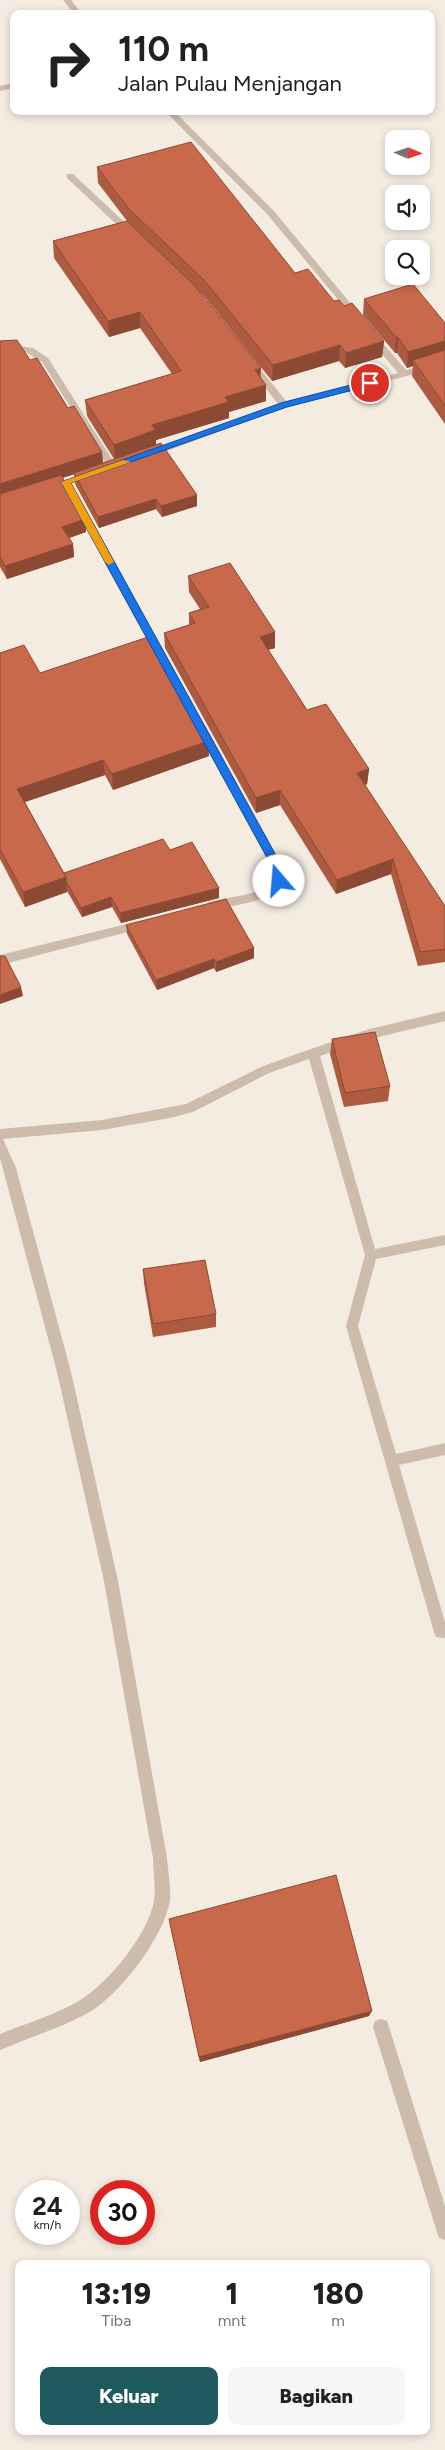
<!DOCTYPE html>
<html lang="id">
<head>
<meta charset="utf-8">
<style>
	:root { --surface:#fff; --page:#f6f6f6; --text:#202124; --muted:#757577; --accent:#1f5a5e }
	body { margin:0; font-family:Figtree,sans-serif; background:var(--page); color:var(--text); height:100vh; display:flex; flex-direction:column; font-size:19px; white-space:nowrap }
	* { box-sizing:border-box; margin:0 }
	p { font-size:16px; color:var(--muted) }
	.icon { flex:none; width:28px; height:28px; fill:none; stroke:currentColor; stroke-width:2; stroke-linecap:round; stroke-linejoin:round }
	.map { position:relative; flex:1; overflow:hidden }
	.sheet { position:absolute; left:15px; top:2260px; width:415px; height:175px; display:flex; flex-direction:column; background:var(--surface); border-radius:10px; box-shadow:0 2px 8px #0003 }
	.sheet>* { flex:none }
	.banner { position:absolute; left:10px; top:10px; width:425px; height:105px; border-radius:10px; box-shadow:0 2px 8px #0003; background:#fff; color:var(--text); overflow:hidden }
	.needle { width:32px; rotate:92deg }
	.controls { position:absolute; left:385px; top:130px; display:grid; gap:10px }
	.controls a { display:grid; place-items:center; width:45px; height:45px; border-radius:10px; background:var(--surface); box-shadow:0 2px 8px #0003; font-size:25px }
	.speed { position:absolute; left:15px; top:2180px; display:flex; gap:10px; font-size:25px; font-weight:700; text-align:center }
	.speed>* { display:grid; place-content:center; width:65px; height:65px; border-radius:50%; background:var(--surface); box-shadow:0 2px 8px #0003; line-height:1 }
	.speed small { font-size:12px; font-weight:400 }
	.speed .limit { border:8px solid #d22; background:#fff; color:#111 }
	.pin { position:absolute; display:grid; place-items:center; width:42px; height:42px; color:#fff; margin:-21px; border:2px solid #fff; border-radius:50%; box-shadow:0 1px 5px #0007 }
	.me { position:absolute; width:55px; margin:-28px; rotate:342deg; stroke-linejoin:round; filter:drop-shadow(0 0 4px #0008) }
	.turn { display:flex; align-items:center; gap:18px; height:105px; padding:0 25px; font-size:22px }
	.turn .icon { width:65px; height:65px; stroke-width:2.5 }
	.turn b { display:block; font-size:35px; line-height:42px }
	.eta { display:flex; justify-content:space-evenly; align-items:center; height:85px; text-align:center }
	.eta b { font-size:30px; font-weight:800; line-height:35px }
	.cta { display:flex; gap:10px; margin-top:auto; padding:10px 25px }
	.cta a { flex:1; height:58px; border-radius:10px; background:var(--accent); color:#fff; font-size:20px; font-weight:800; line-height:58px; text-align:center }
	.cta a+a { background:var(--page); color:var(--text) }
	.map>svg:first-child { display:block }
</style>
</head>
<body>
<div class="map">
<svg width="445" height="2450" viewBox="0 0 445 2450">
	<rect width="100%" height="100%" fill="#f4ebe1"/>
	<g fill="none" stroke-linecap="round" stroke-linejoin="round">
		<g fill="#cdbbac" fill-rule="evenodd">
			<path d="M63,0H71L82,14H74Z"/>
			<path d="M14,83V88L0,91V86Z"/>
			<path d="M165,111H174L273,210L361,316V320H355L267,214Z"/>
			<path d="M67,174H73L135,232V236H129L67,178Z"/>
			<path d="M372,333L375,334L406,370L445,358V364L407,376L287,407L153,456H147L145,454L147,452L278,404L247,364V360H253L286,401L398,373L367,336Z"/>
			<path d="M13,345L33,348L48,358L117,467L115,469H109L42,362L24,351L0,353V347Z"/>
			<path d="M66,479L71,482L164,652L163,655L159,656L154,652L61,482Z"/>
			<path d="M201,724L205,725L286,872C282,903 236,904 211,910L205,906L207,903C224,897 255,896 268,886C273,882 274,878 274,872L196,728Z"/>
			<path d="M143,920L147,921L149,924L147,927L0,965V955Z"/>
			<path d="M445,1011V1021L366,1040L320,1056L375,1249L445,1235V1245L376,1259L358,1326L396,1454L445,1443V1455L399,1465L445,1622V1638L436,1637L434,1632L346,1326L365,1255L309,1059L269,1073L193,1112L170,1118L102,1130L3,1139L16,1168L71,1372L118,1581L167,1858C168,1871 171,1887 170,1900C164,1937 120,1995 88,2013C63,2027 28,2038 0,2050V2034C25,2024 54,2015 77,2002C107,1985 149,1934 154,1900C156,1887 153,1871 153,1858L104,1581L57,1372L0,1158V1129L102,1120L186,1104L261,1067L288,1057L366,1030Z"/>
			<path d="M381,2019L387,2021L389,2027L445,2206V2240L439,2238L437,2232L373,2027L375,2021Z"/>
		</g>
	</g>
	<g fill="#ac5a40">
		<path d="M97,167L295,273L334,301L344,306L384,341L382,357L345,368L339,361L272,381L204,296L199,291L261,378L266,401L229,412V418L156,440V444L197,506L162,517L156,509L99,528L75,484L74,474L62,478L85,519L86,532L69,538L73,544L74,557L7,579L0,567V341L30,360L102,452L103,463L114,459L87,416L85,400L172,374L140,328L109,337L54,258L53,241L127,221L98,183Z"/>
		<path d="M364,299L445,323V424L412,376L413,366L407,368L397,353H395L363,315Z"/>
		<path d="M188,576L275,648L268,650L307,710L369,769L367,784L365,785L445,906V962L418,966L391,874L336,894L280,805L256,813L165,648L164,633L189,625V613L200,609L189,592Z"/>
		<path d="M0,653L209,756L113,790L105,775L25,802L64,873L170,850L219,898L121,923L112,907L82,917L67,891V892L25,907L0,859Z"/>
		<path d="M126,925L254,948V958L216,972L214,968L157,990L127,934Z"/>
		<path d="M332,1039L390,1086L388,1101L344,1107L330,1054Z"/>
		<path d="M143,1269L216,1314V1327L153,1337L144,1283Z"/>
		<path d="M169,1919L369,2016L200,2062Z"/>
	</g>
	<g fill="#8c4a34">
		<path d="M140,312V328L109,337L108,321Z"/>
		<path d="M396,337H398L397,353H395Z"/>
		<path d="M384,341L382,357L345,368L346,353Z"/>
		<path d="M445,341V357L413,360V366L407,368L408,352Z"/>
		<path d="M340,345L339,361L272,381L273,365Z"/>
		<path d="M261,368L260,385L255,370Z"/>
		<path d="M266,385V401L229,412V418L156,440V446L115,461L114,445L152,425L225,397Z"/>
		<path d="M102,452L103,465L0,498V484Z"/>
		<path d="M197,495V506L162,517L161,506Z"/>
		<path d="M156,499V509L99,528L98,517Z"/>
		<path d="M85,519L86,532L63,540L62,527Z"/>
		<path d="M73,544L74,557L7,579L5,566Z"/>
		<path d="M275,632V648L260,652V637Z"/>
		<path d="M208,741L209,756L113,790L112,774Z"/>
		<path d="M103,760L105,775L19,804L17,789Z"/>
		<path d="M369,769L367,784L355,788L357,773Z"/>
		<path d="M280,790V805L256,813V798Z"/>
		<path d="M393,859L391,874L336,894L337,880Z"/>
		<path d="M66,877L67,892L25,907L23,892Z"/>
		<path d="M219,888V898L121,923L120,913Z"/>
		<path d="M111,897L112,907L82,917L81,908Z"/>
		<path d="M254,948V958L216,972V962Z"/>
		<path d="M214,959V968L157,990L156,980Z"/>
		<path d="M21,987L23,996L0,1004V995Z"/>
		<path d="M372,2011L369,2016L200,2062L199,2057Z"/>
	</g>
	<g fill="#c8694b" stroke="#8c4a34">
		<path d="M191,142L295,273L308,269L334,301L339,300L344,306L352,303L384,341L346,353L340,345L273,365L204,280L129,209L97,167Z"/>
		<path d="M127,221L195,286L261,368L255,370L266,385L225,397L229,402L152,425L155,430L114,445L85,400L181,371L140,312L108,321L53,241Z"/>
		<path d="M413,284L445,323V341L408,352L398,337H396L364,299Z"/>
		<path d="M17,340L30,360L37,358L68,408L74,406L102,452L0,484V341Z"/>
		<path d="M445,350V406L413,360Z"/>
		<path d="M161,443L197,495L161,506L156,499L98,517L74,473Z"/>
		<path d="M61,475L85,519L62,527L73,544L5,566L0,557V494Z"/>
		<path d="M230,563L275,632L260,637L307,710L326,704L369,769L357,773L445,906V949L420,952L393,859L337,880L280,790L256,798L164,633L195,623L189,613L209,607L188,576Z"/>
		<path d="M151,636L208,741L112,774L103,760L17,789L66,877L23,892L0,849V653L24,645L40,673Z"/>
		<path d="M163,839L170,850L192,842L219,888L120,913L111,897L81,908L66,881V877L64,873Z"/>
		<path d="M226,899L254,948L216,962L214,959L156,980L126,925Z"/>
		<path d="M0,956H5L21,987L0,995Z"/>
		<path d="M375,1032L390,1086L345,1093L332,1039Z"/>
		<path d="M205,1260L216,1314L153,1324L143,1269Z"/>
		<path d="M336,1875L372,2011L199,2057L169,1919Z"/>
	</g>
	<path fill="#1a73e8" stroke="#114b97" d="M370,380L374,383L373,385L287,407L71,483L285,872L284,881L279,885L276,884L275,872L61,482L281,403Z"/>
	<path fill="#f59e0b" d="M123,460L131,462L71,483L114,562L109,565L105,562L61,482Z"/>
</svg>
<div class="controls">
<a><svg class="needle" viewBox="-14 -14 28 28"><path d="M0-13l5 13h-10z" fill="#e53935"/><path d="M0 13l5-13h-10z" fill="#757577"/></svg></a>
<a><svg class="icon" aria-label="sound" viewBox="0 0 24 24"><path d="M4 9h4l5-4v14l-5-4H4zM17 9q2 3 0 6"/></svg></a>
<a><svg class="icon" aria-label="search" viewBox="0 0 24 24"><circle cx="10" cy="10" r="6"/><path d="M15 15l6 6"/></svg></a>
</div>
<div class="speed"><div>24<small>km/h</small></div><div class="limit">30</div></div>
<div class="pin" style="left:370px;top:383px;background:#d93025"><svg class="icon" aria-label="arrive" viewBox="0 0 24 24"><path d="M6 21V4h12l-3 4 3 4H6"/></svg></div>
<svg class="me" style="left:279px;top:881px" viewBox="-20 -20 40 40"><circle r="19" fill="#fff"/><path d="M0-13L10 11 0 6-10 11z" fill="#1a73e8"/></svg>
<div class="banner">
<div class="turn"><svg class="icon" aria-label="right" viewBox="0 0 24 24"><path d="M7 20v-9h11M14 6l5 5-5 5"/></svg><div><b>110 m</b>Jalan Pulau Menjangan</div></div>
</div>
<section class="sheet">
<div class="eta">
<div><b>13:19</b><p>Tiba</p></div>
<div><b>1</b><p>mnt</p></div>
<div><b>180</b><p>m</p></div>
</div>
<div class="cta"><a>Keluar</a><a>Bagikan</a></div>
</section>
</div>
</body>
</html>
